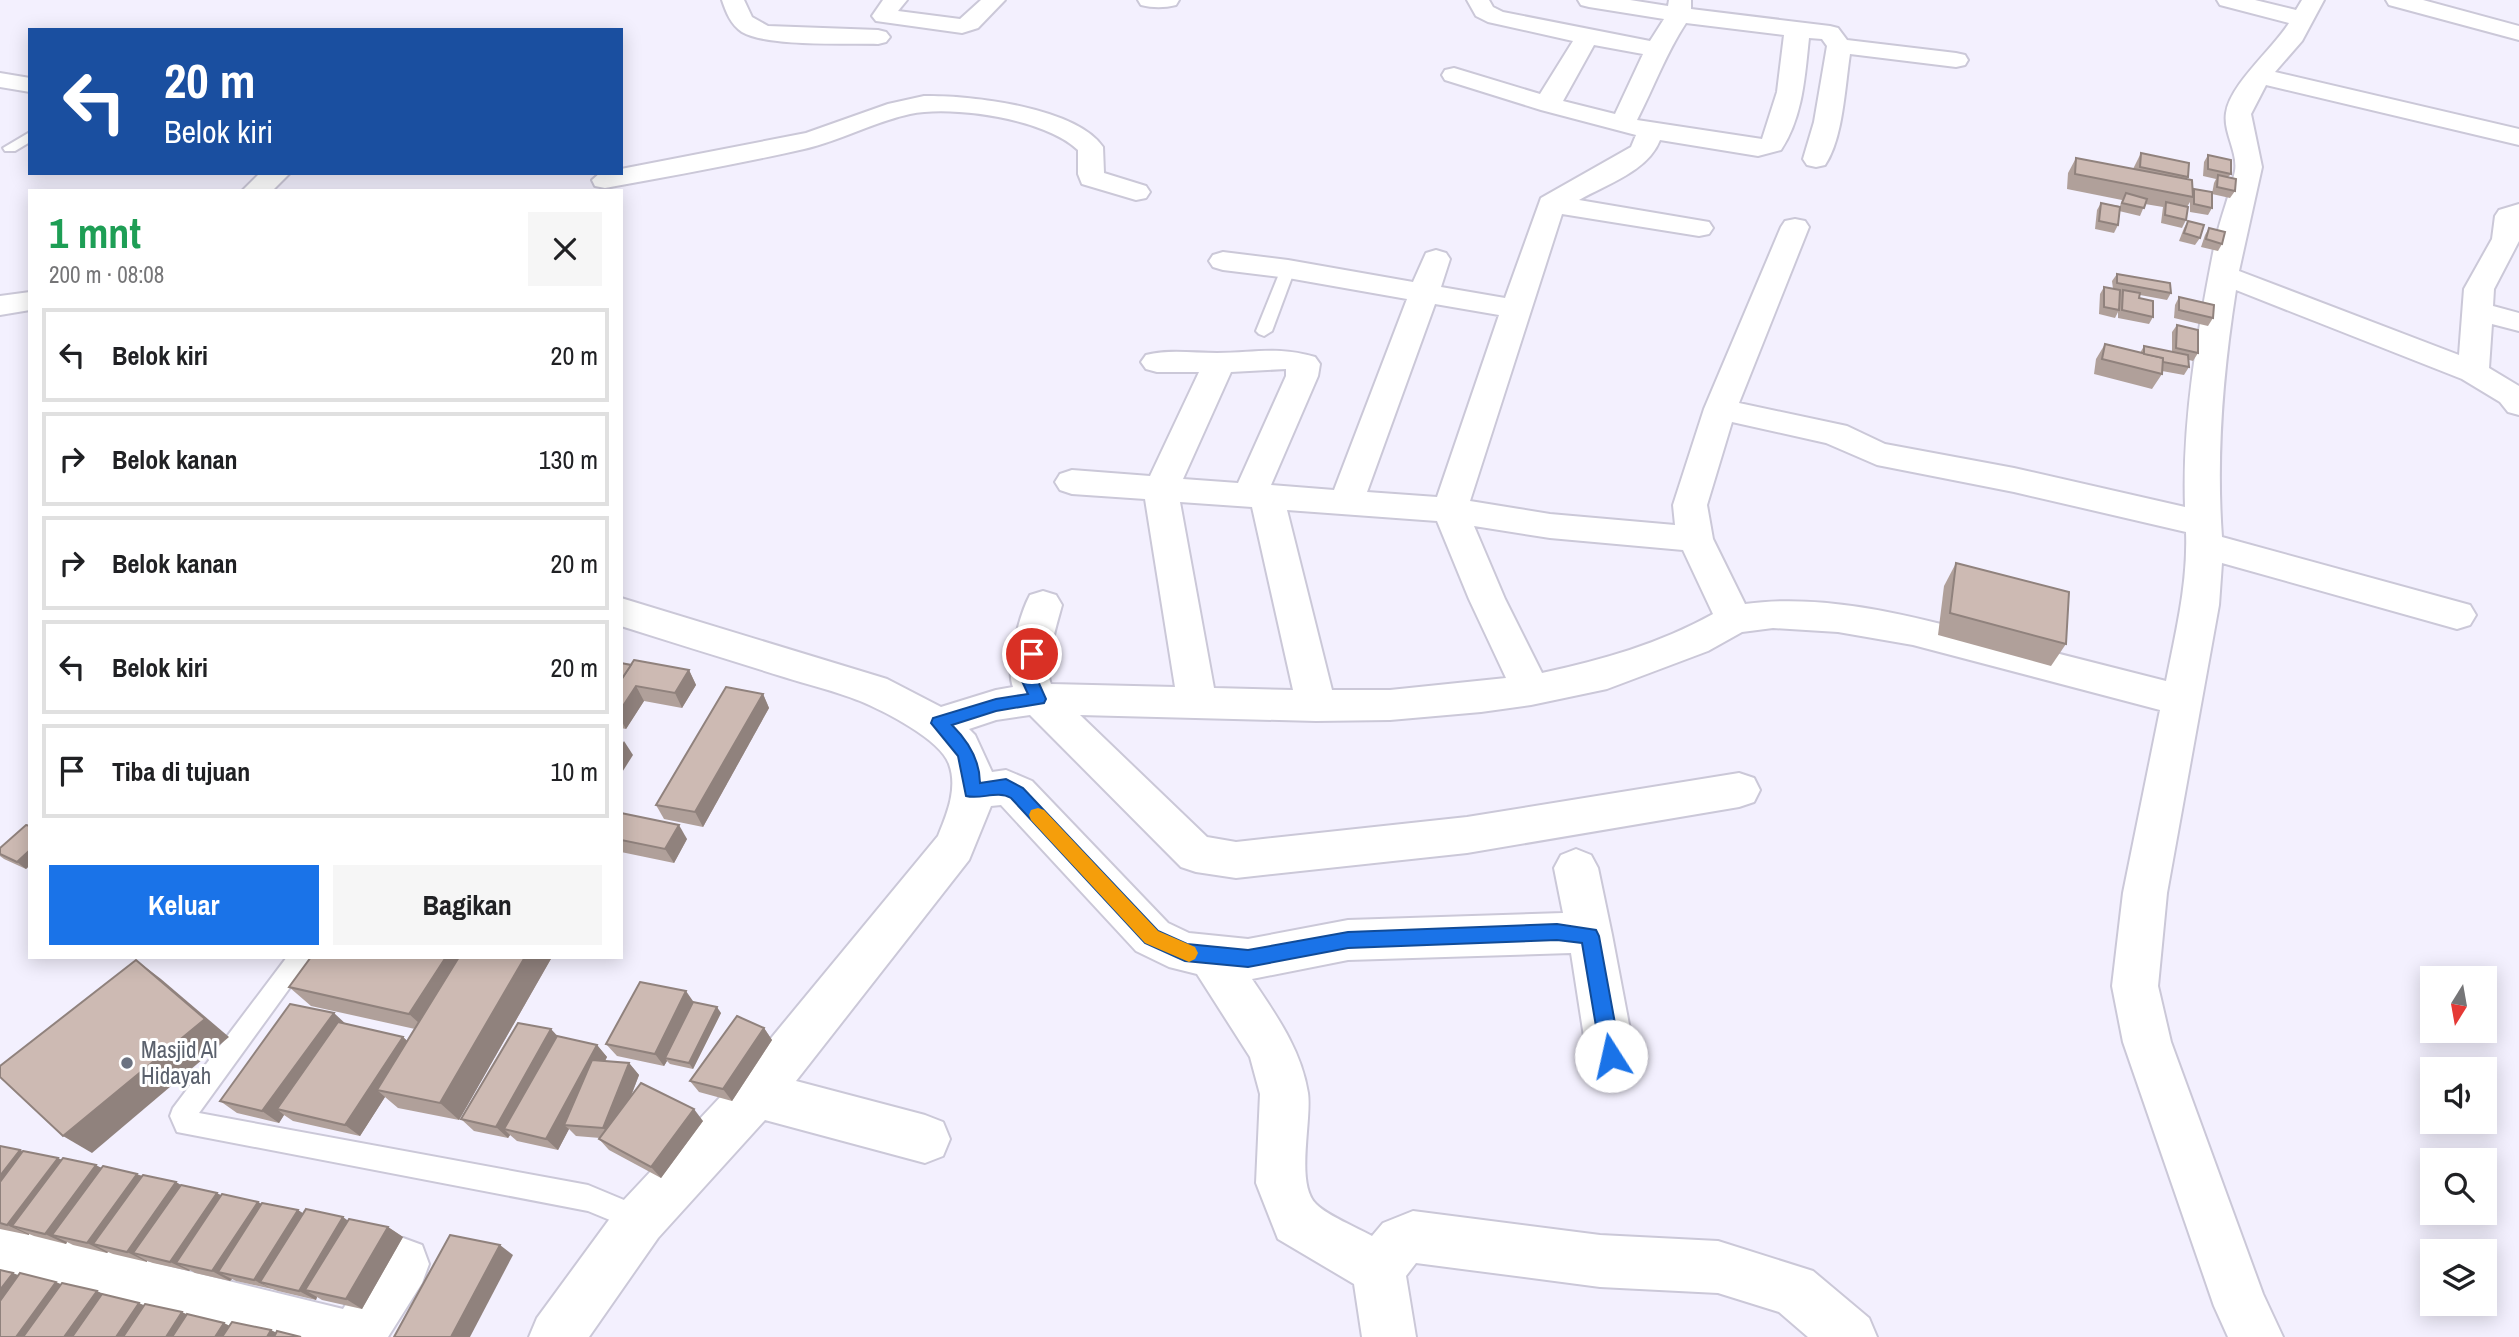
<!DOCTYPE html>
<html lang="id">
<head>
<meta charset="utf-8">
<style>
	:root { --surface:#fff; --page:#f6f6f6; --text:#202124; --muted:#757577; --line:#e0e0e0; --accent:#1a73e8 }
	body { margin:0; font-family:"Archivo Narrow",sans-serif; background:var(--page); color:var(--text); height:100vh; display:flex; flex-direction:column; font-size:26px; white-space:nowrap }
	* { box-sizing:border-box; margin:0 }
	p { font-size:23px; color:var(--muted) }
	.icon { flex:none; width:38px; height:38px; fill:none; stroke:currentColor; stroke-width:2; stroke-linecap:round; stroke-linejoin:round }
	.map { position:relative; flex:1; overflow:hidden }
	.drawer { position:absolute; left:28px; top:189px; width:595px; height:770px; display:flex; flex-direction:column; background:var(--surface); border-radius:0px; box-shadow:0 4px 18px #0003 }
	.drawer>* { flex:none }
	.top-card { position:absolute; left:28px; top:28px; width:595px; height:147px; border-radius:0px; box-shadow:0 4px 18px #0003; background:#1a4fa0; color:#fff; overflow:hidden }
	.needle { width:46px; rotate:191deg }
	.controls { position:absolute; left:2420px; top:966px; display:grid; gap:14px }
	.controls a { display:grid; place-items:center; width:77px; height:77px; border-radius:0px; background:var(--surface); box-shadow:0 4px 18px #0003; font-size:35px }
	.pin { position:absolute; display:grid; place-items:center; width:60px; height:60px; color:#fff; margin:-30px; border:4px solid #fff; border-radius:50%; box-shadow:0 2px 7px #0007 }
	.me { position:absolute; width:77px; margin:-38px; rotate:350deg; stroke-linejoin:round; filter:drop-shadow(0 0 5px #0008) }
	.turn { display:flex; align-items:center; gap:24px; height:147px; padding:0 21px; font-size:32px }
	.turn .icon { width:91px; height:91px; stroke-width:2.5 }
	.turn b { display:block; font-size:49px; line-height:60px }
	.round { display:grid; place-items:center; flex:none; width:74px; height:74px; border-radius:0px; background:var(--page) }
	.head { display:flex; align-items:center; justify-content:space-between; height:119px; padding:0 21px }
	h1 { font-size:42px; font-weight:800; line-height:52px; color:#1e9e55 }
	.action { display:flex; gap:14px; margin-top:auto; padding:14px 21px }
	.action a { flex:1; height:80px; border-radius:0px; background:var(--accent); color:#fff; font-size:28px; font-weight:800; line-height:80px; text-align:center }
	.action a+a { background:var(--page); color:var(--text) }
	ul { padding:0; list-style:none }
	li { display:flex; align-items:center; gap:21px; height:94px; margin:0 14px 10px; padding:0 7px; border:4px solid var(--line); border-radius:0px }
	li div { flex:1 }
	li b { display:block; font-size:26px }
	li em { font-style:normal }
	.map>svg:first-child { display:block }
</style>
</head>
<body>
<div class="map">
<svg width="2519" height="1337" viewBox="0 0 2519 1337">
	<rect width="100%" height="100%" fill="#f3f0fe"/>
	<g fill="none" stroke-linecap="round" stroke-linejoin="round">
		<defs>
			<g id="service">
				<path d="M30,132V142L15,151H5L3,148Z"/>
				<path d="M1288,265L1295,269L1272,331L1264,336L1259,334L1256,331L1281,269Z"/>
				<path d="M287,957H312L199,1113L588,1185L648,1210L652,1219L648,1228L639,1232L588,1211L177,1132L170,1116L173,1108Z"/>
			</g>
			<g id="minor">
				<path d="M722,0H744L752,17L768,26L878,30L886,32L890,37L886,42L878,44C845,43 768,47 742,32C731,25 726,12 722,0Z"/>
				<path d="M883,0H907L898,11L960,19L981,0H1005L978,28L962,33L876,21L872,16Z"/>
				<path d="M1138,0H1179L1176,5C1164,8 1153,8 1141,5Z"/>
				<path d="M1467,0H1489L1493,7L1503,12L1650,41L1664,19L1589,7L1581,5L1578,0H1630L1668,6L1669,0H1691V9L1830,26L1838,28L1847,40L1956,53L1965,55L1968,60L1965,65L1956,67L1850,54C1845,86 1843,139 1825,165L1816,167L1807,165L1803,159L1814,122L1827,46L1822,39L1809,38C1805,75 1803,117 1781,150L1758,156L1660,140C1648,171 1607,184 1579,200L1709,222L1713,228L1709,234L1699,236L1562,214L1470,501L1550,514L1675,525L1673,505L1704,409L1781,227L1785,221L1795,219L1805,221L1809,227L1739,403L1847,426L1885,444L2014,468L2185,507C2182,419 2198,329 2215,243C2220,218 2230,195 2235,171C2238,152 2223,132 2226,113C2230,84 2273,49 2289,23L2220,5L2217,0H2255L2296,10L2302,0H2324L2302,41L2275,72L2519,129V145L2266,85L2251,114L2262,167L2239,271L2459,355L2464,289L2492,239L2495,216L2499,210L2519,204V241L2494,289L2493,306L2519,313V331L2492,324L2489,368L2519,386V415L2508,412L2500,402L2462,379L2236,290C2223,372 2216,454 2222,537L2470,605L2476,615L2470,625L2457,629L2222,563L2219,605L2167,893L2158,986L2171,1042L2263,1294L2283,1337H2228L2214,1306L2123,1042L2112,986L2123,893L2160,710L1913,645L1838,632L1773,628L1742,632L1708,651L1607,689L1531,705L1481,712L1390,720L1316,721L1080,715L1207,837L1236,842L1467,817L1739,773L1754,778L1760,790L1754,802L1739,807L1467,853L1236,878L1196,872L1181,867L1030,715L996,720L969,729L975,735L992,772L1006,770L1032,781L1168,923L1189,933L1248,939L1348,920L1563,913L1554,868L1561,855L1576,849L1591,855L1598,868L1612,935L1635,1056L1628,1072L1611,1079L1594,1072L1587,1056L1571,953L1348,960L1252,979C1276,1015 1301,1049 1308,1093C1312,1120 1295,1184 1316,1204C1328,1216 1356,1227 1372,1236L1383,1223L1413,1211L1600,1235L1718,1241L1813,1271L1869,1318L1877,1337H1808L1779,1312L1718,1293L1600,1287L1416,1263L1406,1276L1416,1337H1362L1354,1284L1278,1239L1256,1183L1260,1094L1250,1057L1197,974L1169,967L1136,951L1001,805L991,806L969,860L796,1081L925,1115L943,1122L950,1139L943,1156L925,1163L765,1120L658,1238L589,1337H529L537,1318L622,1202L739,1077L938,836C947,814 958,788 949,764C940,739 884,711 860,701C835,691 809,685 784,677C729,660 675,643 621,626V598L887,679L941,707L996,690L1013,687C1005,668 1020,613 1030,595L1043,591L1056,595L1062,605C1057,624 1043,667 1051,684L1175,687L1145,499L1072,494L1060,490L1055,482L1060,474L1072,470L1150,476L1199,372H1157L1146,369L1141,362L1146,355C1169,349 1194,353 1217,353C1255,353 1277,346 1315,357L1320,364L1318,376L1271,485L1334,490L1407,299L1288,278L1223,270L1213,267L1209,261L1213,255L1223,252L1288,260L1413,282L1426,253L1436,250L1446,253L1450,259L1441,287L1505,298L1541,198L1631,147L1636,135L1541,110L1445,80L1442,75L1445,70L1454,68L1540,94L1573,41L1488,22L1476,16ZM1686,23L1784,35L1777,92L1762,139L1637,120C1654,87 1666,53 1686,23ZM1594,45L1643,54L1615,114L1563,101ZM1435,304L1499,315L1437,497L1367,492ZM1286,369V376L1238,483L1183,479L1231,372ZM1732,422L1826,443L1877,465L2014,492L2186,532C2188,582 2176,631 2166,681C2107,666 2048,651 1989,636C1910,616 1827,593 1745,604L1713,539L1707,505ZM1180,502L1252,507L1293,690L1214,688ZM1287,510L1437,521L1469,599L1506,678L1390,690H1332ZM1474,526L1550,538L1683,550L1713,614C1659,644 1602,660 1542,673L1505,599Z"/>
				<path d="M2386,0H2423L2519,26V40L2389,5Z"/>
				<path d="M0,73L30,78V92L0,87Z"/>
				<path d="M924,96C969,95 1076,107 1103,147L1104,173L1146,186L1150,192L1146,198L1136,200L1082,184L1078,174V150C1046,119 953,105 910,114C873,122 840,141 804,149C738,164 671,176 605,188L595,186L592,180L600,173H621V169L806,133L888,104Z"/>
				<path d="M260,173H290L272,191H242Z"/>
				<path d="M30,292V310L0,315V296Z"/>
				<path d="M0,1225L343,1309L384,1245L403,1238L422,1245L429,1264L422,1283L388,1337H238L0,1277Z"/>
			</g>
		</defs>
		<use href="#service" stroke="#cbc8d8" stroke-width="4"/>
		<use href="#minor" stroke="#cbc8d8" stroke-width="4"/>
		<use href="#service" fill="#fff" fill-rule="evenodd"/>
		<use href="#minor" fill="#fff" fill-rule="evenodd"/>
	</g>
	<g fill="#b0a09a">
		<path d="M2141,153L2188,177L2187,179L2193,192L2194,189L2212,208L2208,215L2190,212V202L2187,207L2186,220L2182,228L2161,223L2163,207L2145,204L2140,216L2119,211L2118,225L2114,233L2095,229L2097,210L2101,203L2120,206L2122,200L2067,189L2068,173L2076,158L2133,169Z"/>
		<path d="M2208,155L2231,174L2228,177L2235,191L2230,198L2212,194L2214,183L2216,179L2203,176L2204,162Z"/>
		<path d="M2188,221L2200,238L2195,245L2179,241L2184,228Z"/>
		<path d="M2209,228L2222,244L2218,251L2201,247L2205,235Z"/>
		<path d="M2117,274L2171,293L2167,300L2140,295L2139,298L2153,317L2149,324L2118,318V312L2115,318L2099,314L2100,294L2104,287L2113,289L2112,281Z"/>
		<path d="M2179,297L2213,318L2208,326L2174,318L2175,305Z"/>
		<path d="M2177,325L2198,353L2193,361L2189,360V367L2184,375L2162,371V374L2152,389L2094,374L2096,359L2105,344L2140,353L2144,346L2172,352V332Z"/>
		<path d="M1956,563L2066,644L2051,666L1938,635L1944,586Z"/>
		<path d="M621,663L689,670L696,685L682,708L644,701L626,729L621,728Z"/>
		<path d="M763,694L769,708L703,827L664,819L656,805Z"/>
		<path d="M621,813L687,839L674,863L621,852Z"/>
		<path d="M30,826V865L26,869L4,859L0,856V848Z"/>
		<path d="M311,957H552L459,1120L398,1108L385,1097L360,1136L293,1121L284,1115L279,1123L237,1113L220,1101L345,1024L403,1037L407,1041L415,1029L311,1006L289,987Z"/>
		<path d="M694,1002L721,1013L693,1069L670,1064L667,1061L664,1066L617,1056L606,1044Z"/>
		<path d="M764,1028L772,1040L732,1101L699,1092L690,1081Z"/>
		<path d="M558,1036L597,1045L607,1057L605,1061L629,1063L639,1075L630,1099L703,1121L661,1178L609,1150L599,1139L600,1138L576,1136L569,1129L558,1150L517,1141L510,1135L508,1138L474,1131L461,1119Z"/>
		<path d="M0,1146L58,1158L62,1160L176,1182L180,1185L221,1195L258,1202L262,1204L298,1210L303,1214L388,1227L403,1237L362,1309L322,1300L317,1297L316,1300L278,1291L272,1289L236,1281L232,1279L230,1281L195,1273L190,1270L189,1271L153,1263L147,1261V1262L113,1254L108,1252L107,1253L73,1245L67,1242L66,1244L34,1236L29,1234V1235L0,1229Z"/>
	</g>
	<g fill="#90827d">
		<path d="M689,670L696,685L682,708L675,693Z"/>
		<path d="M636,686L644,701L626,729L621,720V709Z"/>
		<path d="M763,694L769,708L703,827L695,812Z"/>
		<path d="M624,741L633,755L621,774V746Z"/>
		<path d="M679,825L687,839L674,863L665,849Z"/>
		<path d="M30,850V865L26,869L17,862Z"/>
		<path d="M446,957H477L429,1032L409,1014Z"/>
		<path d="M525,957H552L459,1120L440,1103Z"/>
		<path d="M136,960L161,979L229,1037L92,1153L63,1136Z"/>
		<path d="M686,991L695,1004L665,1058L667,1061L664,1066L655,1054Z"/>
		<path d="M717,1007L721,1013L693,1069L689,1063Z"/>
		<path d="M334,1013L348,1026L277,1109L284,1115L279,1123L262,1111Z"/>
		<path d="M764,1028L772,1040L732,1101L723,1089Z"/>
		<path d="M551,1029L563,1042L504,1129L510,1135L508,1138L496,1127Z"/>
		<path d="M403,1037L416,1049L377,1090L385,1097L360,1136L345,1125Z"/>
		<path d="M597,1045L607,1057L571,1125H564L569,1129L558,1150L546,1139Z"/>
		<path d="M629,1063L639,1075L614,1139L603,1128Z"/>
		<path d="M694,1109L703,1121L661,1178L651,1167Z"/>
		<path d="M20,1150L41,1161L0,1215V1176Z"/>
		<path d="M58,1158L78,1169L12,1226L29,1234V1235L7,1225Z"/>
		<path d="M96,1165L116,1176L52,1235L67,1242L66,1244L45,1234Z"/>
		<path d="M137,1174L156,1184L93,1244L108,1252L107,1253L87,1243Z"/>
		<path d="M176,1182L194,1193L133,1253L147,1261V1262L127,1252Z"/>
		<path d="M217,1193L234,1203L176,1263L190,1270L189,1271L170,1262Z"/>
		<path d="M258,1202L275,1212L218,1272L232,1279L230,1281L212,1271Z"/>
		<path d="M298,1210L315,1221L260,1282L272,1289L254,1280Z"/>
		<path d="M343,1217L358,1228L305,1290L317,1297L316,1300L299,1291Z"/>
		<path d="M388,1227L403,1237L362,1309L346,1299Z"/>
		<path d="M500,1245L513,1255L470,1337H451Z"/>
		<path d="M13,1273L35,1282L0,1330V1290Z"/>
		<path d="M56,1282L77,1291L45,1337H16Z"/>
		<path d="M97,1291L117,1300L92,1337H64Z"/>
		<path d="M139,1303L159,1312L142,1337H116Z"/>
		<path d="M182,1312L201,1321L191,1337H166Z"/>
		<path d="M224,1323L242,1332L239,1337H215Z"/>
		<path d="M271,1330L285,1337H267Z"/>
	</g>
	<g fill="#cdbab3" stroke="#90827d" stroke-width="2">
		<path d="M2141,153L2189,163L2188,177L2140,167Z"/>
		<path d="M2208,155L2231,160V174L2208,169Z"/>
		<path d="M2076,158L2192,180L2193,197L2075,174Z"/>
		<path d="M2218,175L2236,179L2235,191L2217,187Z"/>
		<path d="M2194,189L2212,192V208L2194,204Z"/>
		<path d="M2126,193L2147,199L2144,208L2122,203Z"/>
		<path d="M2166,202L2188,207L2186,220L2165,215Z"/>
		<path d="M2101,203L2120,207L2118,225L2099,221Z"/>
		<path d="M2188,221L2204,225L2200,238L2184,233Z"/>
		<path d="M2209,228L2225,232L2222,244L2206,239Z"/>
		<path d="M2117,274L2170,283L2171,293L2117,283Z"/>
		<path d="M2104,287L2120,290L2119,310L2104,307Z"/>
		<path d="M2123,290L2140,293L2139,298L2153,301V317L2122,310Z"/>
		<path d="M2179,297L2214,305L2213,318L2179,310Z"/>
		<path d="M2177,325L2198,330V353L2176,348Z"/>
		<path d="M2105,344L2163,358L2162,374L2102,359Z"/>
		<path d="M2144,346L2188,355L2189,367L2163,362V358L2144,354Z"/>
		<path d="M1956,563L2069,592L2066,644L1950,613Z"/>
		<path d="M634,660L689,670L675,693L636,686L621,709V680Z"/>
		<path d="M621,663L631,665L621,680Z"/>
		<path d="M726,687L763,694L695,812L656,805Z"/>
		<path d="M621,813L679,825L665,849L621,840Z"/>
		<path d="M26,825L30,826V850L17,862L0,854V848Z"/>
		<path d="M311,957H446L409,1014L289,987Z"/>
		<path d="M459,957H525L440,1103L377,1090Z"/>
		<path d="M136,960L205,1019L63,1136L0,1077V1066Z"/>
		<path d="M640,982L686,991L655,1054L606,1044Z"/>
		<path d="M693,1002L717,1007L689,1063L665,1058Z"/>
		<path d="M290,1004L334,1013L262,1111L220,1101Z"/>
		<path d="M737,1016L764,1028L723,1089L690,1081Z"/>
		<path d="M338,1022L403,1037L345,1125L277,1109Z"/>
		<path d="M518,1023L551,1029L496,1127L461,1119Z"/>
		<path d="M557,1036L597,1045L546,1139L504,1129Z"/>
		<path d="M592,1060L629,1063L603,1128L564,1125Z"/>
		<path d="M641,1083L694,1109L651,1167L599,1139Z"/>
		<path d="M0,1146L20,1150L0,1176Z"/>
		<path d="M23,1151L58,1158L7,1225L0,1223V1182Z"/>
		<path d="M63,1158L96,1165L45,1234L12,1226Z"/>
		<path d="M103,1166L137,1174L87,1243L52,1235Z"/>
		<path d="M143,1175L176,1182L127,1252L93,1244Z"/>
		<path d="M181,1185L217,1193L170,1262L133,1253Z"/>
		<path d="M222,1194L258,1202L212,1271L176,1263Z"/>
		<path d="M262,1203L298,1210L254,1280L218,1272Z"/>
		<path d="M306,1209L343,1217L299,1291L260,1282Z"/>
		<path d="M349,1219L388,1227L346,1299L305,1290Z"/>
		<path d="M450,1235L500,1245L451,1337H394Z"/>
		<path d="M0,1270L13,1273L0,1290Z"/>
		<path d="M20,1273L56,1282L16,1337H0V1301Z"/>
		<path d="M62,1283L97,1291L64,1337H23Z"/>
		<path d="M102,1294L139,1303L116,1337H72Z"/>
		<path d="M145,1304L182,1312L166,1337H123Z"/>
		<path d="M187,1314L224,1323L215,1337H172Z"/>
		<path d="M232,1322L271,1330L267,1337H222Z"/>
		<path d="M277,1331L301,1337H274Z"/>
	</g>
	<path fill="#1a73e8" stroke="#114b97" stroke-width="2" d="M1032,648L1040,654L1037,679L1046,699L1044,703L996,711L952,725C968,741 980,760 980,783L1006,779L1023,788L1158,931L1187,944L1248,950L1348,932L1557,924L1596,930L1599,936L1621,1056L1618,1062L1611,1065L1604,1062L1601,1056L1582,943L1557,940L1348,948L1248,967L1185,961L1145,943L1011,798C997,790 981,800 966,796L958,756L931,723L933,718L996,699L1028,694L1021,679L1024,654Z"/>
	<path fill="#f59e0b" d="M1038,808L1044,810L1158,931L1195,947L1198,953L1195,959L1189,962L1145,943L1031,820L1029,815L1031,810Z"/>
	<circle fill="#6b7280" stroke="#fff" stroke-width="2.5" cx="127" cy="1063" r="7"/>
	<g text-anchor="middle" stroke-width="6" stroke-linejoin="round" paint-order="stroke">
		<g font-size="23" fill="#5b616d" stroke="#fff" text-anchor="start">
			<text x="141" y="1058">Masjid Al<tspan x="141" dy="26">Hidayah</tspan></text>
		</g>
	</g>
</svg>
<div class="controls">
<a><svg class="needle" viewBox="-14 -14 28 28"><path d="M0-13l5 13h-10z" fill="#e53935"/><path d="M0 13l5-13h-10z" fill="#757577"/></svg></a>
<a><svg class="icon" aria-label="sound" viewBox="0 0 24 24"><path d="M4 9h4l5-4v14l-5-4H4zM17 9q2 3 0 6"/></svg></a>
<a><svg class="icon" aria-label="search" viewBox="0 0 24 24"><circle cx="10" cy="10" r="6"/><path d="M15 15l6 6"/></svg></a>
<a><svg class="icon" aria-label="layers" viewBox="0 0 24 24"><path d="M12 4l9 5-9 5-9-5zM3 14l9 5 9-5"/></svg></a>
</div>
<div class="pin" style="left:1032px;top:654px;background:#d93025"><svg class="icon" aria-label="arrive" viewBox="0 0 24 24"><path d="M6 21V4h12l-3 4 3 4H6"/></svg></div>
<svg class="me" style="left:1611px;top:1056px" viewBox="-20 -20 40 40"><circle r="19" fill="#fff"/><path d="M0-13L10 11 0 6-10 11z" fill="#1a73e8"/></svg>
<div class="top-card">
<div class="turn"><svg class="icon" aria-label="left" viewBox="0 0 24 24"><path d="M17 20v-9H6M10 6l-5 5 5 5"/></svg><div><b>20 m</b>Belok kiri</div></div>
</div>
<section class="drawer">
<div class="head"><div><h1>1 mnt</h1><p>200 m · 08:08</p></div><a class="round"><svg class="icon" aria-label="close" viewBox="0 0 24 24"><path d="M6 6l12 12M18 6L6 18"/></svg></a></div>
<ul>
<li><svg class="icon" aria-label="left" viewBox="0 0 24 24"><path d="M17 20v-9H6M10 6l-5 5 5 5"/></svg><div><b>Belok kiri</b></div><em>20 m</em></li>
<li><svg class="icon" aria-label="right" viewBox="0 0 24 24"><path d="M7 20v-9h11M14 6l5 5-5 5"/></svg><div><b>Belok kanan</b></div><em>130 m</em></li>
<li><svg class="icon" aria-label="right" viewBox="0 0 24 24"><path d="M7 20v-9h11M14 6l5 5-5 5"/></svg><div><b>Belok kanan</b></div><em>20 m</em></li>
<li><svg class="icon" aria-label="left" viewBox="0 0 24 24"><path d="M17 20v-9H6M10 6l-5 5 5 5"/></svg><div><b>Belok kiri</b></div><em>20 m</em></li>
<li><svg class="icon" aria-label="arrive" viewBox="0 0 24 24"><path d="M6 21V4h12l-3 4 3 4H6"/></svg><div><b>Tiba di tujuan</b></div><em>10 m</em></li>
</ul>
<div class="action"><a>Keluar</a><a>Bagikan</a></div>
</section>
</div>
</body>
</html>
